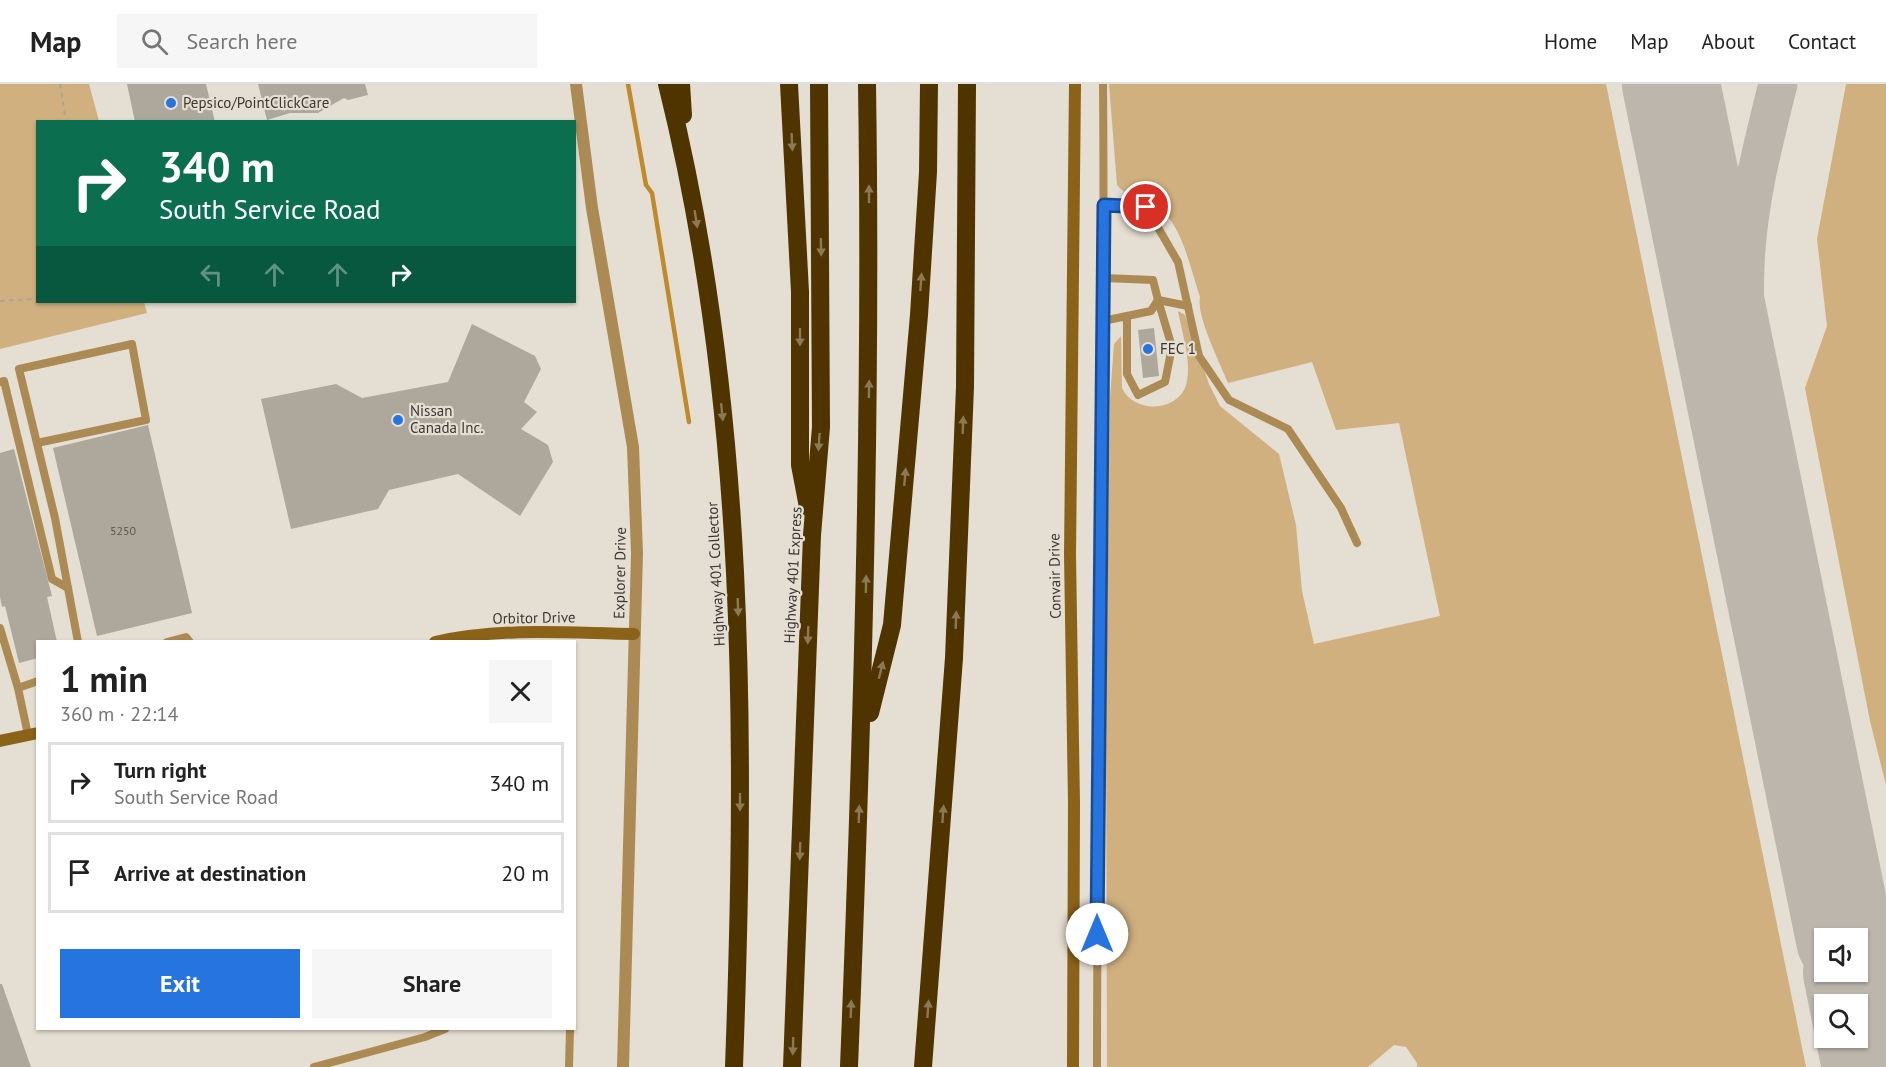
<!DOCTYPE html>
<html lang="en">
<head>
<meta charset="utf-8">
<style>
	:root { --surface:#fff; --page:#f6f6f6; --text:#222; --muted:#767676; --line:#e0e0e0; --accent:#2674df }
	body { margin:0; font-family:"PT Sans",sans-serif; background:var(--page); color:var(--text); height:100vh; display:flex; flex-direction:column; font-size:22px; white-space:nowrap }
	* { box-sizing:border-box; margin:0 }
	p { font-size:20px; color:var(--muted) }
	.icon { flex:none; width:33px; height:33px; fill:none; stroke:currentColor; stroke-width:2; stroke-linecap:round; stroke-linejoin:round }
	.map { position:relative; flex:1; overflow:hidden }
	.drawer { position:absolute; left:36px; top:556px; width:540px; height:390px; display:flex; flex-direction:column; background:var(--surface); border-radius:0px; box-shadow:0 2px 4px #0004 }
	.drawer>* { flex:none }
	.hud { position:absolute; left:36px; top:36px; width:540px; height:183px; border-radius:0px; box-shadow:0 2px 4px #0004; background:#0b6e4f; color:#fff; overflow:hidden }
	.buttons { position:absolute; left:1814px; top:844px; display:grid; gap:12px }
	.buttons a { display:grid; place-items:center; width:54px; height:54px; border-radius:0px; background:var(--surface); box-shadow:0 2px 4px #0004; font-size:30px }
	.pin { position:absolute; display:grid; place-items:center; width:51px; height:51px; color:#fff; margin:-26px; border:3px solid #fff; border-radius:50%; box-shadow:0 2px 6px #0007 }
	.me { position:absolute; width:66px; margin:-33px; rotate:0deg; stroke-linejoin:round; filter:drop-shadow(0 0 4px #0008) }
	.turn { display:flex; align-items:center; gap:21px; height:126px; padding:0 24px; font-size:27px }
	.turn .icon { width:78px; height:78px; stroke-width:2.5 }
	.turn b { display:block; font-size:42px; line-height:51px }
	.lanes { display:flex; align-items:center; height:57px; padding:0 24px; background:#0003; justify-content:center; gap:30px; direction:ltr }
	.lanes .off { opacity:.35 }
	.round { display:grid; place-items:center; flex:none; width:63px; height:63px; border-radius:0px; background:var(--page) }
	.head { display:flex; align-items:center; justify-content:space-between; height:102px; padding:0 24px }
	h1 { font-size:36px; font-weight:700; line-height:45px }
	.cta { display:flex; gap:12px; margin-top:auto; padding:12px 24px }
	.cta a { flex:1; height:69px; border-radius:0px; background:var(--accent); color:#fff; font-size:24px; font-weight:700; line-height:69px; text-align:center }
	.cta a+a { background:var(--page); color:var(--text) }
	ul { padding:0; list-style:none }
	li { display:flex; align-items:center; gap:18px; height:81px; margin:0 12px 9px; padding:0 12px; border:3px solid var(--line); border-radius:0px }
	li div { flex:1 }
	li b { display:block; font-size:22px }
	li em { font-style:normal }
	header { display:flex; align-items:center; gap:36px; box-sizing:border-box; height:84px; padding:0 30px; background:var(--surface); border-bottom:2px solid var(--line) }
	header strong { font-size:28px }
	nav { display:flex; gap:33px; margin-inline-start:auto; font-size:21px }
	.search { width:420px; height:54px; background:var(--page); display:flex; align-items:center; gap:15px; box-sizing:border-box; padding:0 21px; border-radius:0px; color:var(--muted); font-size:22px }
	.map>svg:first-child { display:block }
</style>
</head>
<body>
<header>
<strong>Map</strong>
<div class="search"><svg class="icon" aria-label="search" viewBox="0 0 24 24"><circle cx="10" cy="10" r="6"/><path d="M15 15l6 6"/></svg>Search here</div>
<nav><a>Home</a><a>Map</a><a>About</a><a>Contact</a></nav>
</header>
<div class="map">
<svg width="1886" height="983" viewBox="0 0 1886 983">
	<rect width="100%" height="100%" fill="#e5ded2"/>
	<g fill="#d0b07f">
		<path d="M0,0H89L99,37L38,38V218H144L147,229L0,265Z"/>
		<path d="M1109,0H1606L1806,983H1417V979L1406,963L1394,961L1368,983H1107L1106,633L1110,313L1114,260L1121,252L1122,304C1134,331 1182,328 1187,297C1191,274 1182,249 1178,227L1185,231L1209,300L1220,322L1279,370L1296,441L1302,507L1314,560L1440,532L1399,339L1336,346L1312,278L1228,299C1220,279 1196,232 1200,213C1190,184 1183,142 1158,123C1145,112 1128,115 1117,101Z"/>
		<path d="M1846,0H1886V701L1870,637L1805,304L1827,242L1817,155Z"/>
	</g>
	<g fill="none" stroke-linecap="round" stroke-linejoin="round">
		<path stroke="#bf8a2c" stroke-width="4.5" d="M628,0L646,101L652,109L689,338"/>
		<g stroke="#bcb6ac" stroke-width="39">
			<path d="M1757,424C1751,344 1742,264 1745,183C1747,121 1763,60 1778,0"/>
			<path d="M1819,732L1886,933"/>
			<path d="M1857,926L1868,983"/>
		</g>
		<g stroke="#bcb6ac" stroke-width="98">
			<path d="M1671,0L1845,855"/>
			<path d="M1852,888L1871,983"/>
		</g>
	</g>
	<g fill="#aea79c">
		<path d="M127,0H206L215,38H135Z"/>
		<path d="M258,0H365L368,11L348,16L344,14L318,29H290L267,36Z"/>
		<path d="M472,240L535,272L541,285L524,318L537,328L521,345L548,361L553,378L520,432L458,390L389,406L378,425L291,445L261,315L336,300L362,314L448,298Z"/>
		<path d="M1154,244L1159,292L1143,294L1138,246Z"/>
		<path d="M148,341L192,529L97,552L53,364Z"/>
		<path d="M14,365L52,512L47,513L57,558H38V574L19,579L5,522L2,523L0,513V369Z"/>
		<path d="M0,900H2L31,983H0Z"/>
	</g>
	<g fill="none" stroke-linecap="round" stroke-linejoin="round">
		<g stroke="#aaa49b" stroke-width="2" stroke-dasharray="4.5 4.5" stroke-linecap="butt">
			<path d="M60,0L66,38"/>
			<path d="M0,217L38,215"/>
		</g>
		<g stroke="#ac8a54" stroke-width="8">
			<path d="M1104,121L1146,123L1178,178L1199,272L1229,316L1288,345L1341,424L1357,459"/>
			<path d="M1104,194L1153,196L1158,216L1188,222"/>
			<path d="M1103,237L1151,227L1158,216L1172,263L1165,298L1138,311L1127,290V232"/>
			<path d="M0,298L4,297L52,495L68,504"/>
			<path d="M37,359L146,336L132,260L19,285L55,434L78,558"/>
			<path d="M0,544L18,604"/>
			<path d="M167,558L186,553L190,558"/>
			<path d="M28,651L18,604L38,597"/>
			<path d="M314,983L425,953L445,945"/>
			<path d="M569,983L570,945"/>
			<path d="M1097,983C1097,655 1106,328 1103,0"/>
		</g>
		<path stroke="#ac8a54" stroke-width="12" d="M576,0L592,124L633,363L637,469L623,983"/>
		<g stroke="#8a6218" stroke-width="12">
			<path d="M435,558C503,543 565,549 634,550"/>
			<path d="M0,657L38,649"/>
			<path d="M1073,983L1074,719L1070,471L1075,0"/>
		</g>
		<g stroke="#4f3400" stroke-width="18">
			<path d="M667,0C747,321 746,654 734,983"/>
			<path d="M681,0L683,31"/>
			<path d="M789,0L800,208V381L808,423"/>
			<path d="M870,629L892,541L919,231L928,88L929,0"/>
			<path d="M792,983L812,451L821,343L819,0"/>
			<path d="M849,983C862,655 872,328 867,0"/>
			<path d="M923,983L954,574L965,303L967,0"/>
		</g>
	</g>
	<defs><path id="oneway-solid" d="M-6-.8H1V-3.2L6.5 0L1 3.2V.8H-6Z" transform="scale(1.5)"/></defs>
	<g fill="#8b7854">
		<use href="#oneway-solid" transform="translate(792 58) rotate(87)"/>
		<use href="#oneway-solid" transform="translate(869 110) rotate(-90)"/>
		<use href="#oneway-solid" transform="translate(696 135) rotate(81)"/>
		<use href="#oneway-solid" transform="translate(821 163) rotate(89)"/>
		<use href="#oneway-solid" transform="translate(921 198) rotate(-86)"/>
		<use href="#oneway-solid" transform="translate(800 253) rotate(90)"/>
		<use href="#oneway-solid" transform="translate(869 305) rotate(-89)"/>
		<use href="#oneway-solid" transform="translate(722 328) rotate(84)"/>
		<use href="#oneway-solid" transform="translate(963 341) rotate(-88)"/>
		<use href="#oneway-solid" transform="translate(819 358) rotate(94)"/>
		<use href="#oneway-solid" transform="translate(905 393) rotate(-85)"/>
		<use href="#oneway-solid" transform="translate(866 500) rotate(-89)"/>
		<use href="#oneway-solid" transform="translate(738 523) rotate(88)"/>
		<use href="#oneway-solid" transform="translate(956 536) rotate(-88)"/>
		<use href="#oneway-solid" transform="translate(808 551) rotate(92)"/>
		<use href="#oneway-solid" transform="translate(881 586) rotate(-76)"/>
		<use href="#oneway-solid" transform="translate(740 718) rotate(90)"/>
		<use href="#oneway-solid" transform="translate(859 730) rotate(-88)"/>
		<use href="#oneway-solid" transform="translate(943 730) rotate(-86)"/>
		<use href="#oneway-solid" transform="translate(800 767) rotate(92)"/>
		<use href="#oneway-solid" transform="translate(851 925) rotate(-88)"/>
		<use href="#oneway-solid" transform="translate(928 925) rotate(-86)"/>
		<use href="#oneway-solid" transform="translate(793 962) rotate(92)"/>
	</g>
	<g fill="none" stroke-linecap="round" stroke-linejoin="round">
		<defs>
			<path id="route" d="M1097,850L1104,121L1146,123"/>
		</defs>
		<use href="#route" stroke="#194b91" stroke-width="15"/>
		<use href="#route" stroke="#2674df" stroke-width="10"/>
	</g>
	<g fill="#2674df" stroke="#e5ded2" stroke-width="2">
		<circle cx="171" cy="19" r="6"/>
		<circle cx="1148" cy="265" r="6"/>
		<circle cx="398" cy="336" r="6"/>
	</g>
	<g text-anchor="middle" stroke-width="4.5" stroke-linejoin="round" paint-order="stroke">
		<g font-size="12" fill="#57534d">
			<text x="123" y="451">5250</text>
		</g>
		<g font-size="15" fill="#3a3733" stroke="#e5ded2" text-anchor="start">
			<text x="183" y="24">Pepsico/PointClickCare</text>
			<text x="1160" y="270">FEC 1</text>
			<text x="410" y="332">Nissan<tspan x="410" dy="17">Canada Inc.</tspan></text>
		</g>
		<g font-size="15" fill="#3a3733" stroke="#e5ded2">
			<text transform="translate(620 489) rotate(-89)" y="5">Explorer Drive</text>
			<text transform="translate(716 490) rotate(-93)" y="5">Highway 401 Collector</text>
			<text transform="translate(793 491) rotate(-87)" y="5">Highway 401 Express</text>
			<text transform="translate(1055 492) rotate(-91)" y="5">Convair Drive</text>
			<text transform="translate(534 534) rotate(-1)" y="5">Orbitor Drive</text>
		</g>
	</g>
</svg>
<div class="buttons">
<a><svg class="icon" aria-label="sound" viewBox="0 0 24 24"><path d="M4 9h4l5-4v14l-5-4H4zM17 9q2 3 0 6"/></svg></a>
<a><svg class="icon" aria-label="search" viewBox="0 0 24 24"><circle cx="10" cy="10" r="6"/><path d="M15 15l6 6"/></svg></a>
</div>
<div class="pin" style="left:1146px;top:123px;background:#d93025"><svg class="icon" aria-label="arrive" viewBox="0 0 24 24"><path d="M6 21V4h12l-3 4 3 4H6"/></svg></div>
<svg class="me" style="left:1097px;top:850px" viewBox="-20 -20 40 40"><circle r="19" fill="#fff"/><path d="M0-13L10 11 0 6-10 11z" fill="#2674df"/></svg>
<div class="hud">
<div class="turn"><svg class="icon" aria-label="right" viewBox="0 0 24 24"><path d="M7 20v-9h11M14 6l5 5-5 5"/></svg><div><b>340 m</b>South Service Road</div></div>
<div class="lanes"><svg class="icon off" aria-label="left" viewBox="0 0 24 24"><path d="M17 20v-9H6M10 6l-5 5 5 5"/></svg><svg class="icon off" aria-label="ahead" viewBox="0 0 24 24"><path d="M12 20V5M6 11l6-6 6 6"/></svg><svg class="icon off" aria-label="ahead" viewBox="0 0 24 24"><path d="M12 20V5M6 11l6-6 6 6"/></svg><svg class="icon" aria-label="right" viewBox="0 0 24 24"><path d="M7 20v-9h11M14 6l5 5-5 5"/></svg></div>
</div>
<section class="drawer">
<div class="head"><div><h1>1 min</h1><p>360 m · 22:14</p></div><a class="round"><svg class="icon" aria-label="close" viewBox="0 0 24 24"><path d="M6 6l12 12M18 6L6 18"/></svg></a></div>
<ul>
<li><svg class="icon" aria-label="right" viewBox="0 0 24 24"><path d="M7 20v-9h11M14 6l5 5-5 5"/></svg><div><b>Turn right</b><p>South Service Road</p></div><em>340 m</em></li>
<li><svg class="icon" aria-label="arrive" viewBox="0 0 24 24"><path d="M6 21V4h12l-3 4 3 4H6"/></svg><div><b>Arrive at destination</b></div><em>20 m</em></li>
</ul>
<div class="cta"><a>Exit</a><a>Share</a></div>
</section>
</div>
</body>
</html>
